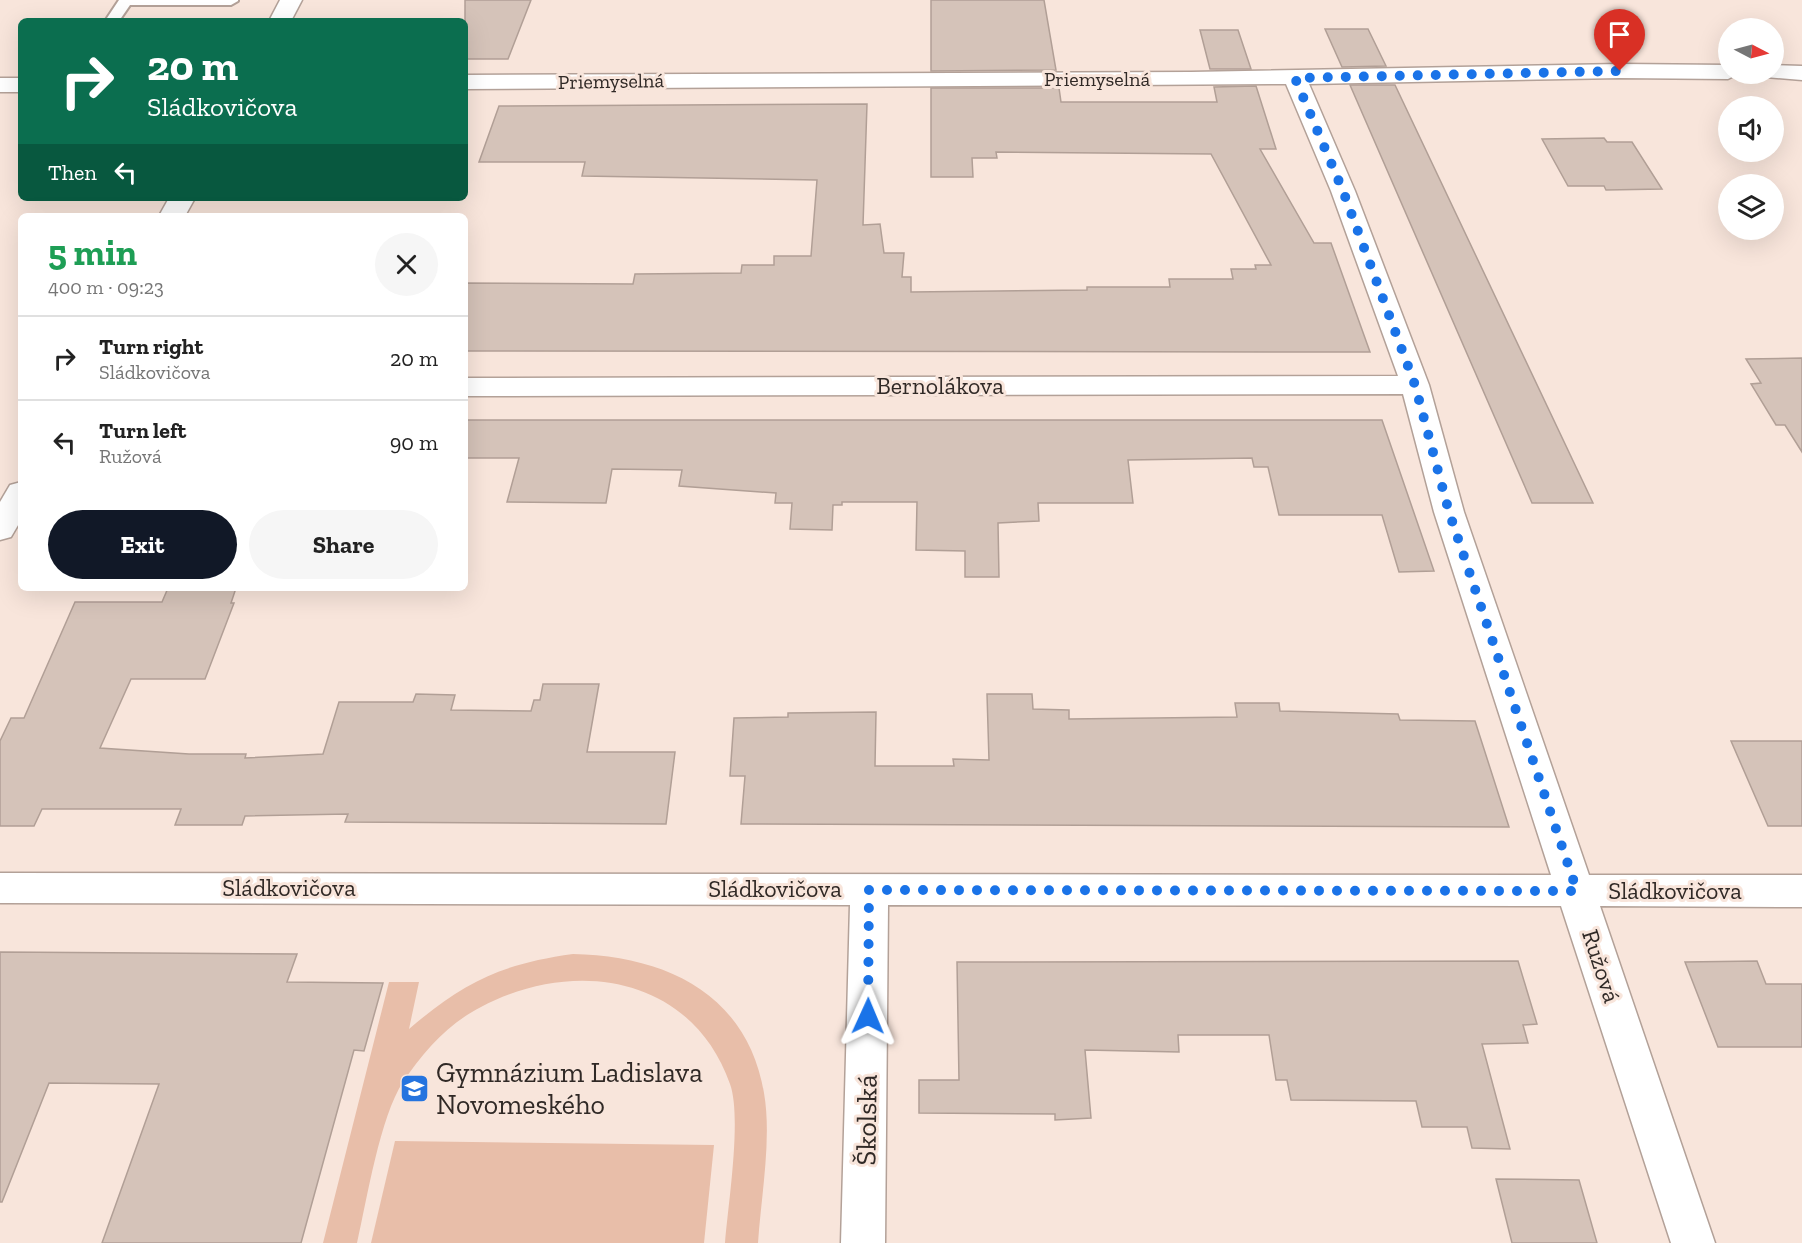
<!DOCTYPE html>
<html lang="en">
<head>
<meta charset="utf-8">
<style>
	:root { --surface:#fff; --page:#f6f6f6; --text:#222; --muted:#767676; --line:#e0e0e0; --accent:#111827 }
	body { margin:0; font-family:"Zilla Slab",serif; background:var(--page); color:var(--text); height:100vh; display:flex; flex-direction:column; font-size:22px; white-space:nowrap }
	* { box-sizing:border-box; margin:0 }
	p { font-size:20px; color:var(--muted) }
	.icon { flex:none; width:33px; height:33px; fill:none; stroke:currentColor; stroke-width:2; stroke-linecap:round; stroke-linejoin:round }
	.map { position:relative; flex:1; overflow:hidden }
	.panel { position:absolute; left:18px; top:213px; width:450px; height:378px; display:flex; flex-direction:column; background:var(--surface); border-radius:9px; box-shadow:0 6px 24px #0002 }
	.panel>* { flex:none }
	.top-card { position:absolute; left:18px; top:18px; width:450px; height:183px; border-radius:9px; box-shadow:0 6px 24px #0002; background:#0b6e4f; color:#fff; overflow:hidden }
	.needle { width:39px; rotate:96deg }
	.fabs { position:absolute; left:1718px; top:18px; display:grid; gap:12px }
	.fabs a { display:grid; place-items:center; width:66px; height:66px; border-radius:50%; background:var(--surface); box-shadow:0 6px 24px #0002; font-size:30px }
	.pin { position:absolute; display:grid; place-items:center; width:51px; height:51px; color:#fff; margin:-62px -26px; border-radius:50% 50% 50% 0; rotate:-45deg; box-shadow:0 0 6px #0007 }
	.pin .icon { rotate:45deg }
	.me { position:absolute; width:66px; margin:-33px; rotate:1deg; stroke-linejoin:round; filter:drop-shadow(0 0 4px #0008) }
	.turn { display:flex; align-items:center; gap:21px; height:126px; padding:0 30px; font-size:27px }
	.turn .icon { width:78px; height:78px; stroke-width:2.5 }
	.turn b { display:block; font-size:42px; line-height:51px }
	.then { display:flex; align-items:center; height:57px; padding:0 30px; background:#0003; gap:12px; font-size:22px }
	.round { display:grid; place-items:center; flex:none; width:63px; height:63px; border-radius:32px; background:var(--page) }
	.summary { display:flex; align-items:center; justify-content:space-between; height:102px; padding:0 30px }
	h1 { font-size:36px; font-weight:800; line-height:45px; color:#1e9e55 }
	.primary-button { display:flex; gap:12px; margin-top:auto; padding:12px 30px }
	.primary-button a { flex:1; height:69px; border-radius:36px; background:var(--accent); color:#fff; font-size:24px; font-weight:800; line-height:69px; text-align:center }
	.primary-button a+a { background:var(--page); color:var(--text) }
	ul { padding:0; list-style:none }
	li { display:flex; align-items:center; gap:18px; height:84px; padding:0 30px; border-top:2px solid var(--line) }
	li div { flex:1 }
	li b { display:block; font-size:22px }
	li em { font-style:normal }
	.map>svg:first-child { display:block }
</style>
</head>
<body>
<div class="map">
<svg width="1802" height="1243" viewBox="0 0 1802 1243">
	<rect width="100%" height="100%" fill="#f8e5db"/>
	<g fill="#e8bea9">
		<path d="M573,954C665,956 747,993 764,1093C772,1139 761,1196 758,1243H725C728,1205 742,1117 730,1084C692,976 575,957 481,1007C449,1023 423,1052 403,1082C380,1117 367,1199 357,1243H323L389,982H419L409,1029C464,982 501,964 573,954Z"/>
		<path d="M395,1141L714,1145L704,1243H371Z"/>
	</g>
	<g fill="#d5c3b9" stroke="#b19f96" stroke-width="1.5">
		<path d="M465,0H531L508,59H465Z"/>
		<path d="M931,0H1044L1056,70L931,71Z"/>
		<path d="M1325,29H1368L1386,66L1342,67Z"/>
		<path d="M1200,30H1238L1251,69H1210Z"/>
		<path d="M1350,85H1395L1593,503H1532Z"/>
		<path d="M1256,86L1276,149H1260L1314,243H1331L1370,352L465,351V283L633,284L635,274L741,273L742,265H774V256H811L817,180L582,176L585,162H479L499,106L867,104L863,225L880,224L884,253H904L902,277H911V292L1087,290V287H1170L1169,279H1233L1231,269H1256L1255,265H1271L1211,154L996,152L997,158H972L973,177H931V88H1059L1061,102H1217L1214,87Z"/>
		<path d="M1604,138L1607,142H1632L1662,189L1606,190L1604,186H1568L1542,139Z"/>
		<path d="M1802,358V452L1785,425H1776L1751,384L1761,383L1746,359Z"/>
		<path d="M465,420H1382L1434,571L1399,572L1382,515H1279L1268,467H1254L1252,458L1128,460L1133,503H1038L1039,521L998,523L999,577H965V551L916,550L917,502H842V505H833L832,530L790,529L792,503H775L776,493L679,486L682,470L612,469L606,503L507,502L519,458H465Z"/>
		<path d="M168,588H236L231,603H234L205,679H131L100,748L189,754H246L245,758L323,754L339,702H413L416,694L455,695L451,710L531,711L534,700H540L543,684H599L587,752H675L666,824L345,822L348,814L245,816L242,825H175L181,809H42L34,826H0V741L11,718H24L75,602H162Z"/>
		<path d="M987,694H1032L1033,709L1069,710V719L1237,717L1235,703H1279L1280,711L1398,714L1400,720L1475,721L1509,827L741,824L745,776H730L734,718L788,717V713L876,712L875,766H954L953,759L989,760Z"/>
		<path d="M1731,741H1802V826H1768Z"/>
		<path d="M0,952L297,954L287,982L383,983L364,1051L354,1050L301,1243H102L159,1084L49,1083L2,1202H0Z"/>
		<path d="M1518,961L1537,1024L1523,1025L1528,1043L1482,1044L1510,1149L1472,1148L1467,1127H1422L1416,1101L1291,1100L1287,1080H1276L1269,1035H1178L1179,1052L1085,1050L1091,1118L1055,1120V1114L919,1113V1080H959L957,962Z"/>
		<path d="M1757,961L1766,984H1802V1047H1718L1685,962Z"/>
		<path d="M1496,1179L1579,1180L1597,1243H1512Z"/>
	</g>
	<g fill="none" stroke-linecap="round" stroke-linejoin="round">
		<defs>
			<path id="lane" d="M119,0H238V1L231,5H130L119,21H105Z"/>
			<g id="street">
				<path d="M280,0H302L291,21H269Z"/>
				<path d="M1620,64L1728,65V74H1738L1728,79L1620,78L1309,84L1355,191L1429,385L1464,512L1589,875H1802V907L1600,906L1715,1243H1671L1561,906L888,905L885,1243H841L850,905L0,903V873L1551,875L1434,512L1403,394L465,396V378L1398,376L1331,191L1286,84L465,89V75L1191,72Z"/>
				<path d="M1773,65L1802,66V80L1765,77L1763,74H1773Z"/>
				<rect x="0" y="78" width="21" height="14"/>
				<path d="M169,198H195L185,216H159Z"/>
				<path d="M21,482V520L11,537L0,540V502L10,485Z"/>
			</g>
		</defs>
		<use href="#lane" stroke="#b3a198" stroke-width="4"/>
		<use href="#street" stroke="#b3a198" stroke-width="3"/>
		<use href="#lane" fill="#fff" fill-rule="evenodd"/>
		<use href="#street" fill="#fff" fill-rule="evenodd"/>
	</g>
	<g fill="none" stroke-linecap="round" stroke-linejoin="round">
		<path stroke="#1a73e8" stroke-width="10" stroke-dasharray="0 18" d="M868,1016L869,890L1577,891L1449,512L1415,385L1343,191L1295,78L1620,71"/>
	</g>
	<defs>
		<symbol id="school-square" viewBox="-11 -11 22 22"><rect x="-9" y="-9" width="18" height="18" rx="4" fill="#2574df" stroke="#f8e5db"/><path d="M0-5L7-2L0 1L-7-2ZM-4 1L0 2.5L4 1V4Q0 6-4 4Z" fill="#fff"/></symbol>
	</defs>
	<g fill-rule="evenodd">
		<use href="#school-square" x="398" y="1072" width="33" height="33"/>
	</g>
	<g text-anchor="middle" stroke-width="6" stroke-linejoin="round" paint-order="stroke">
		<g font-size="20" fill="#302926" stroke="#f8e5db">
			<text x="1097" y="86">Priemyselná</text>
			<text transform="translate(611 81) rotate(-1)" y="7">Priemyselná</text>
		</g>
		<g font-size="24" fill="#302926" stroke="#f8e5db">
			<text x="940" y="394">Bernolákova</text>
			<text x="289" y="896">Sládkovičova</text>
			<text x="775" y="897">Sládkovičova</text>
			<text x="1675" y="899">Sládkovičova</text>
			<text transform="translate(1601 966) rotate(72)" y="8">Ružová</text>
		</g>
		<g font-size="28" fill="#302926" stroke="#f8e5db" text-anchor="start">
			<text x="436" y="1082">Gymnázium Ladislava<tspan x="436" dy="32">Novomeského</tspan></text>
		</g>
		<g font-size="28" fill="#302926" stroke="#f8e5db">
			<text transform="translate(866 1120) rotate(-89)" y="10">Školská</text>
		</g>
	</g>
</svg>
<div class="fabs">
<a><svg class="needle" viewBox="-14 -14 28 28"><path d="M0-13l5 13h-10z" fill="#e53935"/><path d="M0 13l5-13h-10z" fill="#767676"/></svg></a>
<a><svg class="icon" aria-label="sound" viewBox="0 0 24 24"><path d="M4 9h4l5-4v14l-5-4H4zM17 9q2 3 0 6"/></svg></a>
<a><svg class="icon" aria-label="layers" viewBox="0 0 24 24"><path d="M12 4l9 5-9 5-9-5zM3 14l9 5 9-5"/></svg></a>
</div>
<div class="pin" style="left:1620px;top:71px;background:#d93025"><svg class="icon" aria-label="arrive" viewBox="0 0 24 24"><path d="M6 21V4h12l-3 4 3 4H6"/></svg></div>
<svg class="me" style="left:868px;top:1016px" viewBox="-20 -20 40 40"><path d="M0-17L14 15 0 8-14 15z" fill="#1a73e8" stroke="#fff" stroke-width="4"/></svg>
<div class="top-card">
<div class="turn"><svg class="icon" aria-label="right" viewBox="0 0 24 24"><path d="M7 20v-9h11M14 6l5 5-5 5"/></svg><div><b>20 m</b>Sládkovičova</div></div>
<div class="then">Then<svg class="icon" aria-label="left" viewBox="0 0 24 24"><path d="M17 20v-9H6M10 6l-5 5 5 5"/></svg></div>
</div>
<section class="panel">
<div class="summary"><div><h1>5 min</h1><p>400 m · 09:23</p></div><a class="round"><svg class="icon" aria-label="close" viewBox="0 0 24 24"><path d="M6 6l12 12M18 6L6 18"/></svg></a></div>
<ul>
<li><svg class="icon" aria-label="right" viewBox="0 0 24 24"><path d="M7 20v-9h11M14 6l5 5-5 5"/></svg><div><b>Turn right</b><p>Sládkovičova</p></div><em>20 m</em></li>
<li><svg class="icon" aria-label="left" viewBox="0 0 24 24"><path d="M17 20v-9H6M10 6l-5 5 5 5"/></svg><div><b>Turn left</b><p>Ružová</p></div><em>90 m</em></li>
</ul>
<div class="primary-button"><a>Exit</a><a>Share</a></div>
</section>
</div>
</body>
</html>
